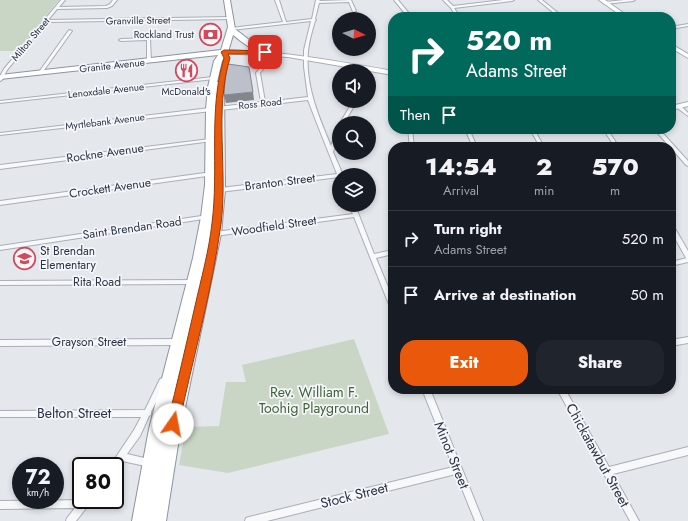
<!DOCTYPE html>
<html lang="en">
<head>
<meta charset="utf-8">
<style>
	:root { --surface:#171b24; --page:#20242c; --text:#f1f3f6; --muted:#9ea1a6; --line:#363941; --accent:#ea580c }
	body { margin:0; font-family:Jost,sans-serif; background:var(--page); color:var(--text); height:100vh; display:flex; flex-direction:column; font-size:15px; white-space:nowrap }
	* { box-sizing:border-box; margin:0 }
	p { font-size:13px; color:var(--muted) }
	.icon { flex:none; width:22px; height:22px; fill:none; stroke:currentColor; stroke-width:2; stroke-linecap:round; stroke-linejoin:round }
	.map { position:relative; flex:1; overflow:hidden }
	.panel { position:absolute; left:388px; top:142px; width:288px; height:252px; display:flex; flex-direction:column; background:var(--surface); border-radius:16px; box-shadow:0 2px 6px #0003 }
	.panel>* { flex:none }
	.banner { position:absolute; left:388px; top:12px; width:288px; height:122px; border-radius:16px; box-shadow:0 2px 6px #0003; background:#00695c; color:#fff; overflow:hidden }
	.needle { width:26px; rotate:95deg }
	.fabs { position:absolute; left:332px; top:12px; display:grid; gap:8px }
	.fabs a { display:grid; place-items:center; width:44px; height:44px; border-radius:50%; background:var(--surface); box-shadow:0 2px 6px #0003; font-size:20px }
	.speed { position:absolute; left:12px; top:457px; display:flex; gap:8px; font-size:20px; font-weight:700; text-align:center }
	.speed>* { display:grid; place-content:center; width:52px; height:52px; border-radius:50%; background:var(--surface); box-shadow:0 2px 6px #0003; line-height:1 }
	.speed small { font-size:10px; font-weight:400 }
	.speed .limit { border:2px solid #111; border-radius:6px; background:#fff; color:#111 }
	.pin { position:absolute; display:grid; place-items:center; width:34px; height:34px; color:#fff; margin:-17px; border-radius:8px; box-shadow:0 2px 6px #0006 }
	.me { position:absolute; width:44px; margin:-22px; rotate:12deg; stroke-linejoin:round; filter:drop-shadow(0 0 3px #0008) }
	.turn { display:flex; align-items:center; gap:14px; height:84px; padding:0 12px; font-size:18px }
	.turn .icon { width:52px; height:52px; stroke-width:2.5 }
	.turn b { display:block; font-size:28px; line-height:34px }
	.then { display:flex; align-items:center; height:38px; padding:0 12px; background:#0003; gap:8px; font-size:15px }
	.eta { display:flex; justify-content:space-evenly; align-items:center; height:68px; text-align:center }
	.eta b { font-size:24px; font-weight:800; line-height:28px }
	.action { display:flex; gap:8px; margin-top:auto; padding:8px 12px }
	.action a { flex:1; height:46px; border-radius:16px; background:var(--accent); color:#fff; font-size:16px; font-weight:800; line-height:46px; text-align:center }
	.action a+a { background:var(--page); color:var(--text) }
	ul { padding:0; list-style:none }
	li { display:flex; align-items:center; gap:12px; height:56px; padding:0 12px; border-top:1px solid var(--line) }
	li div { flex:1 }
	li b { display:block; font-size:15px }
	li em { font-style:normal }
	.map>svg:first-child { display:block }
</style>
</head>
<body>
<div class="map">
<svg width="688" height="521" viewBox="0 0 688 521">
	<rect width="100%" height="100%" fill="#e4e7ec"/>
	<g fill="#c9d6c5">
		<path d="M0,0H59L17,51H0Z"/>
		<path d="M354,339L389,434L228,473L179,465L186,427L219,426L226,382H246L242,365Z"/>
	</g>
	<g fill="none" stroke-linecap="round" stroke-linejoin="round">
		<defs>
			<g id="street">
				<path d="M61,0H65L59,7L106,6L110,4L113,0H117L112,6L107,8L57,9L48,20L231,17L233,18L231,19L47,22L7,70L2,80L0,81V76L4,69Z"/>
				<path d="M275,0H279L286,22L312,19L316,0H320L319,1L351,0L356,11L353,12L349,2L319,3L315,19L316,20L315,21C312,31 309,41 308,51C305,85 318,115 331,146L337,129L339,128V136L333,152L343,175H339V177L220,192L217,190L220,188L337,174L316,121L308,100L0,135V133L261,102L256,73L273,52H274L276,53L260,73L265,102L308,97L304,67V50L311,21L231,30L229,29L231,28L283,22Z"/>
				<path d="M394,0H398L412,17H408Z"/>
				<path d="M443,0H447L453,6L503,0H514L512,1L454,8L460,17H456L451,8Z"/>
				<path d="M538,0H542L563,17L558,16L538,17L540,16L555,14Z"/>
				<path d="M624,0H635L633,1L605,4L603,3L605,2Z"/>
				<path d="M622,14H623V16L610,17Z"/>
				<path d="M688,24V26L671,29V27Z"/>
				<path d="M69,30L72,31L42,73H40L39,72Z"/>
				<path d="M150,38L151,61L149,62L147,61V40L121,41L119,40L121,39Z"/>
				<path d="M213,77L215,78L214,79L0,103V101Z"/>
				<path d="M353,101H357L344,123H340Z"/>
				<path d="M676,105H680L688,113V116L676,107Z"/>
				<path d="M408,129H412L414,147H410Z"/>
				<path d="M465,129H469L477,147H473Z"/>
				<path d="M530,129H534L544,147H540Z"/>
				<path d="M603,129H607L619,147H615Z"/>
				<path d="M654,129H659L688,161V166L686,165L671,148V147H670Z"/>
				<path d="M210,139H212V141L0,169V165Z"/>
				<path d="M212,172L214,173L215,174L214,175L0,205V201Z"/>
				<path d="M349,205H355L374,254L393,250V254L376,258L393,299V310L391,309L390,307L354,217L215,236L212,234L215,232L353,214Z"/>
				<path d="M208,215L211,217L210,218L0,250V246Z"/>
				<path d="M671,224L673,225L688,251V262L671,266V262L687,258H686L671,231Z"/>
				<path d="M193,280H195L196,282L195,284H193L0,285V281Z"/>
				<path d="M688,337V343L671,346V340Z"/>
				<path d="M178,339L180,340L181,342L180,344L178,345L0,346V340Z"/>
				<path d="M163,378L166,379L167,381L151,412V415L149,416L140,436L127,454L153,460L154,463L153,466L150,467L122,461L117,469L115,470V466H110L134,430L141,417H0V411L145,410L160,379Z"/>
				<path d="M422,389H430L483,521H475L456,474L267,521H245L246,518L249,517L453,467Z"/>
				<path d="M557,389H565L609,467L688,447V455L613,474L639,521H630Z"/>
				<path d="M91,500L87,507L76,521H66L67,518L75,508L0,509V501Z"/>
			</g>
			<g id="secondary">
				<path d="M599,0H605L629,17H623Z"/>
				<path d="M671,44L688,54V58L671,48Z"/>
				<path d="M224,50C281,51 337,61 393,71V75L288,57L222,53V51Z"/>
				<path d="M688,102V106L671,110V106Z"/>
			</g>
			<path id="highway" d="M224,0H230L235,29L248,39L266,49L265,51C254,53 241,41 233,35L228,52L222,61L217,82H223L224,84L225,190L221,234L180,432L166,521H132L149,429L193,258L201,217L205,185L206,109L208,87L214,61L218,55L0,79V75L221,50L228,27Z"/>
		</defs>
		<use href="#street" stroke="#a9aeb7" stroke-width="2"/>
		<use href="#secondary" stroke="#a9aeb7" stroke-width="2"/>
		<use href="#highway" stroke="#8b94a3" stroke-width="2"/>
		<use href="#street" fill="#f7f8fa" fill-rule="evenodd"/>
		<use href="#secondary" fill="#fff" fill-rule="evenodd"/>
		<use href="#highway" fill="#fff" fill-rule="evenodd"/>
	</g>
	<path fill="#83868d" d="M253,92L254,100L226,103L224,95Z"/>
	<path fill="#bbc0ca" stroke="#83868d" d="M228,64L249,67L253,92L224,95L226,66Z"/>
	<path fill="#ea580c" stroke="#983908" d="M224,50L265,51L268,52L265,54H228L230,58C214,111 228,169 221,224C212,291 193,358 179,424L177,428L173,429L169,428L167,424C177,385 186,345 195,306C201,279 209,251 212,223C219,169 208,110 224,58L221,52Z"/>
	<defs>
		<symbol id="bank-ring" viewBox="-11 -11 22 22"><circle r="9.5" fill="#f4f6f9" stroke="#d1495b" stroke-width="1.5"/><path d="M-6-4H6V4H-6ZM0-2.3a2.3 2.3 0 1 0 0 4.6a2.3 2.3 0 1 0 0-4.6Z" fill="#d1495b"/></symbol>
		<symbol id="restaurant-ring" viewBox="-11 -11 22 22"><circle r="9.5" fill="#f4f6f9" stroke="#d1495b" stroke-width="1.5"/><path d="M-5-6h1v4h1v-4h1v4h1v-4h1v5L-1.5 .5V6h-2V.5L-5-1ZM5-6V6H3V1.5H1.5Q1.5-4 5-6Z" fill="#d1495b"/></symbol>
		<symbol id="school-ring" viewBox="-11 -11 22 22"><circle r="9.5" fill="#f4f6f9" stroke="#d1495b" stroke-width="1.5"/><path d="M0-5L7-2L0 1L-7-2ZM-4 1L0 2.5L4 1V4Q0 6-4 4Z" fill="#d1495b"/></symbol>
	</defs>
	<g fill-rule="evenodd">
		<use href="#bank-ring" x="198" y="22" width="25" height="25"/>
		<use href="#restaurant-ring" x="174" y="58" width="25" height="25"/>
		<use href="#school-ring" x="12" y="246" width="25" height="25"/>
	</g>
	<g text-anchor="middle" stroke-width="3.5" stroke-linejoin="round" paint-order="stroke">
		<g font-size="10" fill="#2b3445" stroke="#f4f6f9">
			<text transform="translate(138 20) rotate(-1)" y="4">Granville Street</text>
			<text transform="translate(30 39) rotate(-50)" y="4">Milton Street</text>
			<text transform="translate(112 65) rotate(-6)" y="4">Granite Avenue</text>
			<text transform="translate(106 90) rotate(-6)" y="4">Lenoxdale Avenue</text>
			<text transform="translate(260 103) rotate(-6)" y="4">Ross Road</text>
			<text transform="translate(105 121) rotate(-7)" y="4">Myrtlebank Avenue</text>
		</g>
		<g font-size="10" fill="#2b3445" stroke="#f4f6f9" text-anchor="end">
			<text x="194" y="38">Rockland Trust</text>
			<text x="186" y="95" text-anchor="middle">McDonald's</text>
		</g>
		<g font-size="12" fill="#2b3445" stroke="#f4f6f9">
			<text transform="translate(105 153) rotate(-8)" y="4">Rockne Avenue</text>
			<text transform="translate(280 182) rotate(-7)" y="4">Branton Street</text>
			<text transform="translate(110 188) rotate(-8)" y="4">Crockett Avenue</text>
			<text transform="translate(274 226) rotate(-8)" y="4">Woodfield Street</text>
			<text transform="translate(132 228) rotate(-8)" y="4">Saint Brendan Road</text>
			<text x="97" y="286">Rita Road</text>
			<text x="89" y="346">Grayson Street</text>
		</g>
		<g font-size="12" fill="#2b3445" stroke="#f4f6f9" text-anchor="start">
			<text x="40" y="255">St Brendan<tspan x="40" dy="14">Elementary</tspan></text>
		</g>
		<g font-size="14" fill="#3f6138" stroke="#f4f6f9">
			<text x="314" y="397">Rev. William F.<tspan x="314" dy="16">Toohig Playground</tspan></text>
		</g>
		<g font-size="14" fill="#2b3445" stroke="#f4f6f9">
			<text x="74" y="418">Belton Street</text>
			<text transform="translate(452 455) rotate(68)" y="5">Minot Street</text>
			<text transform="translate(598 455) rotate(61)" y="5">Chickatawbut Street</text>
			<text transform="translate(354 495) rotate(-14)" y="5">Stock Street</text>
		</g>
	</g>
</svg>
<div class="fabs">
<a><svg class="needle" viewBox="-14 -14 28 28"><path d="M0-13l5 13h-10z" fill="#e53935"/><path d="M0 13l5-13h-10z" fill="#9ea1a6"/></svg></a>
<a><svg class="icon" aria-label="sound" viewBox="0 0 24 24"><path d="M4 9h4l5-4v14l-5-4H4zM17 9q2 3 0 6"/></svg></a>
<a><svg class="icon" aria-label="search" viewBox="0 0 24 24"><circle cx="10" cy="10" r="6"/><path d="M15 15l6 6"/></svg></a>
<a><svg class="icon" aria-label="layers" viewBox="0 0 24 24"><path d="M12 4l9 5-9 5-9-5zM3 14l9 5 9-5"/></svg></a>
</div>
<div class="speed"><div>72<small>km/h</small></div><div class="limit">80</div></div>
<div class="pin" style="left:265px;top:52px;background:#d93025"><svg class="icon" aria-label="arrive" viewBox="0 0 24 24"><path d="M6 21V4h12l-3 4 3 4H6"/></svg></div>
<svg class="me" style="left:173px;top:424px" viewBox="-20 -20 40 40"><circle r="19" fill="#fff"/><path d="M0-13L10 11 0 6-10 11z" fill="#ea580c"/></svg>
<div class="banner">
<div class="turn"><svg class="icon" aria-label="right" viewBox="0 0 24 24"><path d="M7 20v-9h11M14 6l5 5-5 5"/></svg><div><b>520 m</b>Adams Street</div></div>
<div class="then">Then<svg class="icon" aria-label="arrive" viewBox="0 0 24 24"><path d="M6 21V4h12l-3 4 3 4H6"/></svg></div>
</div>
<section class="panel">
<div class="eta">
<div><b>14:54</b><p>Arrival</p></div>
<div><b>2</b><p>min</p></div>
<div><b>570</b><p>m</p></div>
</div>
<ul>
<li><svg class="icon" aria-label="right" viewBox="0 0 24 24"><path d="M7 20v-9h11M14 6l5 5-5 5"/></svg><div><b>Turn right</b><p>Adams Street</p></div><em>520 m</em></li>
<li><svg class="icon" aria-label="arrive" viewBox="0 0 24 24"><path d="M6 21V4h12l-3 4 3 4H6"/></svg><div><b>Arrive at destination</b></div><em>50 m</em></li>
</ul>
<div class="action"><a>Exit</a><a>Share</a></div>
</section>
</div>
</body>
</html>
